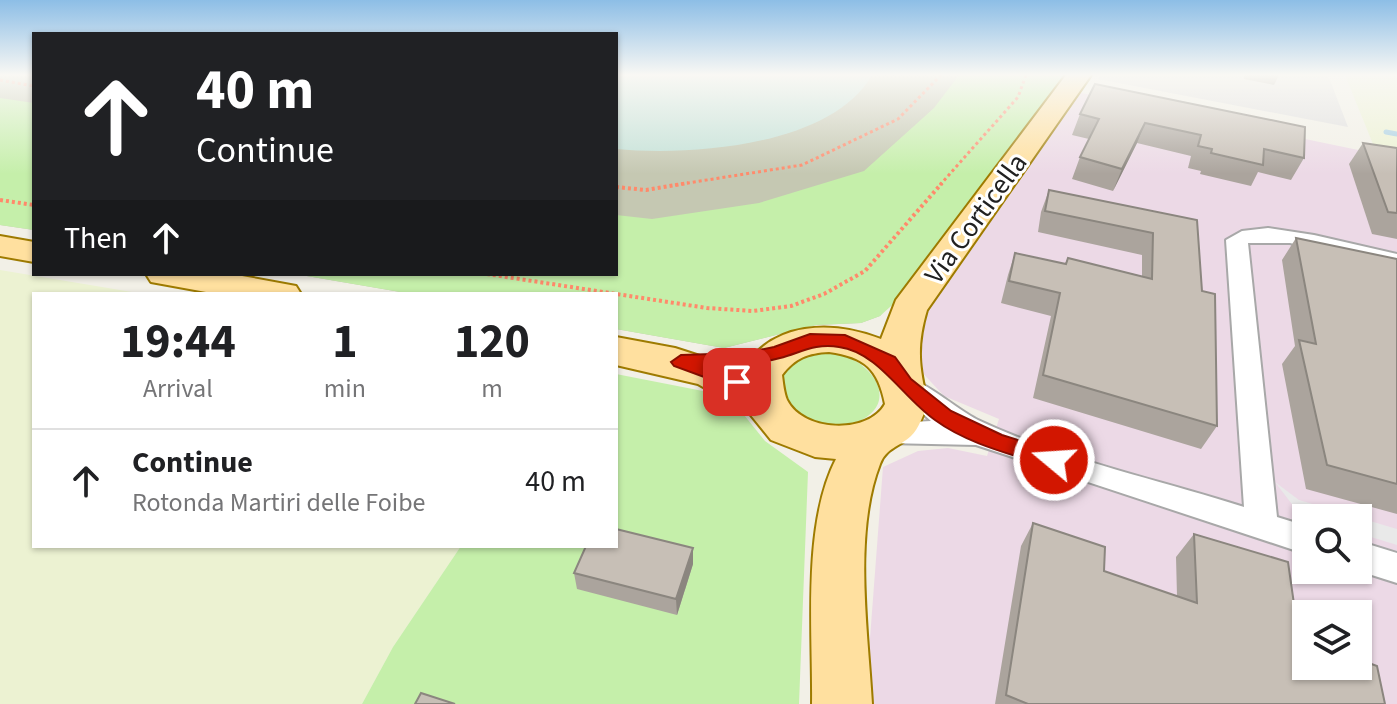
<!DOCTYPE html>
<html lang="en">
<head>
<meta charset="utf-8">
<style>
	:root { --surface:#fff; --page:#f6f6f6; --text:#202124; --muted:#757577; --line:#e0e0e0 }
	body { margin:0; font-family:"Source Sans 3",sans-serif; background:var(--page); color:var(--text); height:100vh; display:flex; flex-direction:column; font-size:30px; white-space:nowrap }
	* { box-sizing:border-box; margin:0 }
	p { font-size:26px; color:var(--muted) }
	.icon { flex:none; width:44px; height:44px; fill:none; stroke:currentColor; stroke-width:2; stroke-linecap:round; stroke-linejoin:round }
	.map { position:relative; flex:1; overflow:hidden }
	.drawer { position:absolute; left:32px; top:292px; width:586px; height:256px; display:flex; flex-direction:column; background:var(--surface); border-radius:0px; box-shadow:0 2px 6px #0004 }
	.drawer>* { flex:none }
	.hud { position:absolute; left:32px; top:32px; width:586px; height:244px; border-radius:0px; box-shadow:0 2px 6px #0004; background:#202124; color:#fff; overflow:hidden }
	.tools { position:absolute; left:1292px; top:504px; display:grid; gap:16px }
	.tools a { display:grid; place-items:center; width:80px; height:80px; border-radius:0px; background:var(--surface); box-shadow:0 2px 6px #0004; font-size:40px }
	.pin { position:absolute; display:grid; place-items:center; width:68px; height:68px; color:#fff; margin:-34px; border-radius:16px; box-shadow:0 4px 12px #0006 }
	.me { position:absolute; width:88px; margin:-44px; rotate:288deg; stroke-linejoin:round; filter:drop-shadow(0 0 6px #0008) }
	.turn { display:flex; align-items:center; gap:28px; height:168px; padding:0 32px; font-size:36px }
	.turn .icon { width:104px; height:104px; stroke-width:2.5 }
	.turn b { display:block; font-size:56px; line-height:68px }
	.then { display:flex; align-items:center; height:76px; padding:0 32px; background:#0003; gap:16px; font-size:30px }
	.eta { display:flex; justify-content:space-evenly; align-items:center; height:136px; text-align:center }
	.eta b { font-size:48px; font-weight:700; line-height:56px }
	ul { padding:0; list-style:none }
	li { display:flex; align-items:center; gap:24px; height:104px; padding:0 32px; border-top:2px solid var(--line) }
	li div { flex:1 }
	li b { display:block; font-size:30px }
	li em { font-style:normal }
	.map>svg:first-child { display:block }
</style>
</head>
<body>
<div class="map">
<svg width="1397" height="704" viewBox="0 0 1397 704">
	<rect width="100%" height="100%" fill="#f2f0e7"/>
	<path fill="#dfdede" d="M1100,75H1328L1348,127L1098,79Z"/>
	<path fill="#ecd9e6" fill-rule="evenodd" d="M1077,92L1397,158V704H865L883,467L918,451L948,448L987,456L999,419L944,396L918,368L915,349L927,312L954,266ZM1306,518H1358V570H1306ZM1306,614H1358V666H1306Z"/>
	<g fill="#c5c8b2">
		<path d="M0,75H34V230L0,225Z"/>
		<path d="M616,75H1072L880,316L861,323L816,325L724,348L616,329V294H412L295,274H616Z"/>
	</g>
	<g fill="#ecf2d2">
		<path d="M1345,75H1397V158L1377,154Z"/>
		<path d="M0,270L144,294H34V546H461L393,647L362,704H0Z"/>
	</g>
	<g fill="#c5efaa">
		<path d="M959,75H1072L900,298L880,316L861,323L816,325L724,348L616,329V294H412L295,274H616V215L652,219L759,203L864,171L934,108Z"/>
		<path d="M0,98L34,103V230L0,225Z"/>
		<path d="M816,353C827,353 837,354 847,357C872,366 896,399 865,418C842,432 793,426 782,397C779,391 782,380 782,372L802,356Z"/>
		<path d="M616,374L708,392L736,405L765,441L808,472L799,704H362L393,647L461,546H616Z"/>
	</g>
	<path fill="#c3e1d7" d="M616,75H872C831,147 689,156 616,149Z"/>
	<path fill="#e9e9e9" d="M1275,482L1299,500L1397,529V545L1358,533V518L1301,516Z"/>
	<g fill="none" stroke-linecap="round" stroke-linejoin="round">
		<path stroke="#a5cee3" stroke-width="5" d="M1386,132L1397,134"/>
		<defs>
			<g id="minor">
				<path d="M1268,228L1314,235L1397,254V268L1290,243H1248L1277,517L1306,526V554L976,445L886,443L876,440L872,432L876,424L931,421L890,384L894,377C915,371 955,409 978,420C1058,458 1159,480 1244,507L1226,240L1242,231Z"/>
				<path d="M1358,541L1397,553V583L1356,570Z"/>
			</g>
			<g id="primary">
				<path d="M1066,75H1091L927,310C916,347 919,368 928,404C923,414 919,429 911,436C899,447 886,448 880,464C853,533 868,631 872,704H812C813,631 802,525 836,459L815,457L771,440L750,414L698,384L616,365V337L675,348L743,370C772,321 832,320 881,339L896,300ZM829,352C865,357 878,369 885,404C868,435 803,432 787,400C784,393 783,383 782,375C795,358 808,353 829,352Z"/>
				<path d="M0,236L34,242V262L0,256Z"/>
				<path d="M146,274H231L296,286L301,294H217L151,282Z"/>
			</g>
		</defs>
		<use href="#minor" stroke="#a8a8a8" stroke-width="4"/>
		<use href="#primary" stroke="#9e7b00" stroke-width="4"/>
		<g stroke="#ff8a6b" stroke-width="3" stroke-dasharray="3 3" stroke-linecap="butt">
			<path d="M0,80L34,86"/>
			<path d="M675,185L802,165L898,119L941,75"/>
			<path d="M940,185L1018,97L1026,75"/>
		</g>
		<g stroke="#ff8a6b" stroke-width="4" stroke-dasharray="3 3" stroke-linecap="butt">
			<path d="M616,187L646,190L688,183"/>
			<path d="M0,200L34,205"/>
			<path d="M487,274L707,308L753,311L791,306L824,294L865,271L942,183"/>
		</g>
		<use href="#minor" fill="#fff" fill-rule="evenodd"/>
		<use href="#primary" fill="#ffe09f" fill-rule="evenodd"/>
	</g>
	<g fill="#aba49d">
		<path d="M1244,75H1279L1274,85L1244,79Z"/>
		<path d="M1095,84L1304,158L1291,180L1258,172L1251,186L1200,174L1201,171L1188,168L1191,156L1137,143L1113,191L1072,179L1080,157L1089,139L1072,135L1080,114Z"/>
		<path d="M1363,143L1397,148V239L1372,234L1349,164Z"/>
		<path d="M1049,190L1197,220L1202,291L1217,426L1201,449L1033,398L1051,316L1001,303L1008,275L1015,253L1065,264L1068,258L1142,276V255L1038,232L1041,212Z"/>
		<path d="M1296,238L1397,259V514L1306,489L1282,364L1295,346L1282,260Z"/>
		<path d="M1033,523L1104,571L1177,596L1176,557L1194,534L1299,639L1385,704H995L1021,546Z"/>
		<path d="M693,564L677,615L577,589L574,573Z"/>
	</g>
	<g fill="#8b867f">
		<path d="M1145,123L1137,143L1113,191L1122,169Z"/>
		<path d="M693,548V564L677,615L676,599Z"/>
	</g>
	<g fill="#c7bfb6" stroke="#8b867f" stroke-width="2">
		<path d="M1095,84L1305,127L1304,158L1264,149L1263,165L1211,153L1212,149L1198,146L1201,135L1145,123L1122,169L1080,157L1099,119L1080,114Z"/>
		<path d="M1363,143L1397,148V213L1388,212Z"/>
		<path d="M1049,190L1197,220L1202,291L1215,294L1217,426L1043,375L1060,293L1009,281L1015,253L1066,264L1068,258L1152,279L1153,233L1045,211Z"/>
		<path d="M1296,238L1397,259V484L1327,465L1299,340L1316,344Z"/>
		<path d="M1033,523L1105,547L1104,571L1197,603L1194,534L1288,562L1299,639L1306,641V666H1358V659L1377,666L1385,704H1028L1006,695Z"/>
		<path d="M616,529L693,548L676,599L574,573L586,546H616Z"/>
		<path d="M421,693L455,704H415Z"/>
	</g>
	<linearGradient id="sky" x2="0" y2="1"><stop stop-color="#8dbee6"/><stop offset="0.43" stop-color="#f9f8f4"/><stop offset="1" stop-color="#f9f8f4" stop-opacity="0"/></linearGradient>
	<rect width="1397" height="174" fill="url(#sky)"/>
	<path fill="#d21600" stroke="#880e00" stroke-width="2" d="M810,334L845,335L895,357L911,379L951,411L1002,435L1062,454L1065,460L1054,468C1015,455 969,445 935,420C903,398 878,352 839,347C816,343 802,352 780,358C758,364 736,366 713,367L744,378L746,382L737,389L674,366L671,362L681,355L744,353L774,347Z"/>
	<g text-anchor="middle" stroke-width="6" stroke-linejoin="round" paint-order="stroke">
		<g font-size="28" fill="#212121" stroke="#fff">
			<text transform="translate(975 218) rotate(-54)" y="10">Via Corticella</text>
		</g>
	</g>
</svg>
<div class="tools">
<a><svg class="icon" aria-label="search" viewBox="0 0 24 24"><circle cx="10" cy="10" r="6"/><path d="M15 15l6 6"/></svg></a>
<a><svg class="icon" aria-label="layers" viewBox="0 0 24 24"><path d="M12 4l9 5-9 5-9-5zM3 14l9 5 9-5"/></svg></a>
</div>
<div class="pin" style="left:737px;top:382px;background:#d93025"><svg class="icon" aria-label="arrive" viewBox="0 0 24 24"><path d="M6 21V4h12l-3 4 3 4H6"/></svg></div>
<svg class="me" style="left:1054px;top:460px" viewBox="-20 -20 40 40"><circle r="17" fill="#d21600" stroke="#fff" stroke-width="3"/><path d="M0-11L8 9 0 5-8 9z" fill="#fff"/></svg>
<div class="hud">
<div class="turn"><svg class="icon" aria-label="ahead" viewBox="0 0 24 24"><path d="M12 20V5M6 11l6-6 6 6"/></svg><div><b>40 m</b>Continue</div></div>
<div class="then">Then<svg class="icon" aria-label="ahead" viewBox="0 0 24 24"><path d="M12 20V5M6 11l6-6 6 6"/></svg></div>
</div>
<section class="drawer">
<div class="eta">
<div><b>19:44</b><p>Arrival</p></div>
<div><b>1</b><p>min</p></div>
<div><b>120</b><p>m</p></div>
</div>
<ul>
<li><svg class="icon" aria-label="ahead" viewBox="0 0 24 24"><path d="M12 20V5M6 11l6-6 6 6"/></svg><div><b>Continue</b><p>Rotonda Martiri delle Foibe</p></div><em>40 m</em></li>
</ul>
</section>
</div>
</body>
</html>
